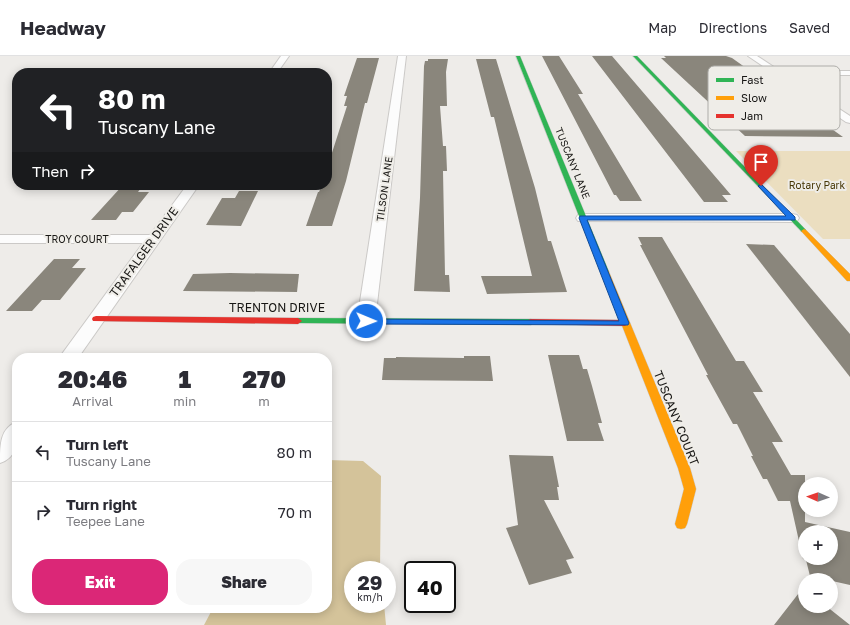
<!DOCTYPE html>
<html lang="en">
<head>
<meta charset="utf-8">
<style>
	:root { --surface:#fff; --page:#f7f7f7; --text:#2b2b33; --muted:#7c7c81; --line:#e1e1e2; --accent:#db2777 }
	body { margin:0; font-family:"Golos Text",sans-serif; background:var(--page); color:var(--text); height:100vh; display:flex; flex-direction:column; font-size:15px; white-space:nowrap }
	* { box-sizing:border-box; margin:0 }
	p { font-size:13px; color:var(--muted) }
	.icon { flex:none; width:22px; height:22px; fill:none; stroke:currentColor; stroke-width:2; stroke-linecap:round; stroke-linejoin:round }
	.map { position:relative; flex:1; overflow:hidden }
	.drawer { position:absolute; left:12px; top:297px; width:320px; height:260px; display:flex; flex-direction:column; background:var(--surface); border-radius:16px; box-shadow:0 2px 10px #0003 }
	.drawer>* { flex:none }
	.guide { position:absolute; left:12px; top:12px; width:320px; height:122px; border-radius:16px; box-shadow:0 2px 10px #0003; background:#202124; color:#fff; overflow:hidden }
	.needle { width:26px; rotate:272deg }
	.controls { position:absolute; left:798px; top:421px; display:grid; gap:8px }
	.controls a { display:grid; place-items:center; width:40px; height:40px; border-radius:50%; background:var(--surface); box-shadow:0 2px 10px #0003; font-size:20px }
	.speed { position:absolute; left:344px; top:505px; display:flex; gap:8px; font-size:20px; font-weight:700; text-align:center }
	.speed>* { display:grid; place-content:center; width:52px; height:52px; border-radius:50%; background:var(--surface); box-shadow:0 2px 10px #0003; line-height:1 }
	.speed small { font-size:10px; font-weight:400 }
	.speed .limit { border:2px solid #111; border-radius:6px; background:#fff; color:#111 }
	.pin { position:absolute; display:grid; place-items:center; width:34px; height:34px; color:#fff; margin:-41px -17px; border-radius:50% 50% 50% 0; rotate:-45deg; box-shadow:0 0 4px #0007 }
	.pin .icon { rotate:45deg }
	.me { position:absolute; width:44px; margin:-22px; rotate:91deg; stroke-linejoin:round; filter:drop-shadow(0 0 3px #0008) }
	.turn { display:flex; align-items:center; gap:14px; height:84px; padding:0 20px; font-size:18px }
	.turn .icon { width:52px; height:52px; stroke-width:2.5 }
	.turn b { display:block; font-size:28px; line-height:34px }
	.then { display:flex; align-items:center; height:38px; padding:0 20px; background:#0003; gap:8px; font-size:15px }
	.eta { display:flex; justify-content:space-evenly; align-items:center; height:68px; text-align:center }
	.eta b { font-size:24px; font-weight:800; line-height:28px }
	.button { display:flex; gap:8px; margin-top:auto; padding:8px 20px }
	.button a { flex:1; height:46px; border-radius:16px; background:var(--accent); color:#fff; font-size:16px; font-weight:800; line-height:46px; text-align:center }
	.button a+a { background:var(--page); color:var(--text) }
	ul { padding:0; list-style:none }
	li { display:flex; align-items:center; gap:12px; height:60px; padding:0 20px; border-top:1px solid var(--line) }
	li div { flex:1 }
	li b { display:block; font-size:15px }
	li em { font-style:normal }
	header { display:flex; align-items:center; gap:24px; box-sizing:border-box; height:56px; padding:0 20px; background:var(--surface); border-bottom:1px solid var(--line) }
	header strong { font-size:19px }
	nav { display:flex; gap:22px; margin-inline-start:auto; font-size:14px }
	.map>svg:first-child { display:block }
</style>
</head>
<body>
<header>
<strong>Headway</strong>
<nav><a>Map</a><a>Directions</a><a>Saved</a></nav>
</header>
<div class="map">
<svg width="850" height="569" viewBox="0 0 850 569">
	<rect width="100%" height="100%" fill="#eeece9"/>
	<path fill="#ebdec0" d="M736,95H850V183H823Z"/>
	<path fill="#d4c39a" d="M327,404L363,405L381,420L380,514H353V548H384L386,569H204L213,552H327Z"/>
	<g fill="#8a867c" fill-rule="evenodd">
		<path d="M542,0H559L583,38H578L642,145H620L616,139H614Z"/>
		<path d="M592,0H612L731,139H722L728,146H704Z"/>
		<path d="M664,0H726L732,2L843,81L745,80L661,2H666Z"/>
		<path d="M357,2H379L367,47H365L346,125L332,170H306L318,136H319L322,129H327V103H330L347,50H344L347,40H344Z"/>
		<path d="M428,3H448L446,16L447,50H440L443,90H446L447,115H443L445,219H449L450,236L414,235L420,142L424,10L425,5H428Z"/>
		<path d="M476,3H496L535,132L548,185H551L567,236L487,238L481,220H532L494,61H491Z"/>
		<path d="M123,129H143L138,136H149L133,156H122L116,164H91Z"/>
		<path d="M239,135H258L241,170L206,169L222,142H235Z"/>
		<path d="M638,181H662L736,305H744L763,336H753L783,386H772L791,419H805V466L850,476V529L810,520L806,504L803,503L790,445H778L767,423H763L751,400H753L737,368H733L706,319H708L640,189H642ZM805,476H831V502H805Z"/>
		<path d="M746,188L774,189L850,278V321Z"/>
		<path d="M54,203H80L72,212H86L60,244H42L32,255H6Z"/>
		<path d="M193,218L230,217L299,218L297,236L183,235Z"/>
		<path d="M548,299H579L583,313H587L592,330L602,367H598L604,385H567Z"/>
		<path d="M464,300H490L493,325L382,324L384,302H396V301L464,302Z"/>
		<path d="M509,399L553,400L559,431H557L559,444H544L574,502L566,504L572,517L529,529L506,472L518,469Z"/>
		<path d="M802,533L805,535V550H826L850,569H774Z"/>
	</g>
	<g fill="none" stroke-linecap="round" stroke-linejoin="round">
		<defs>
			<g id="street">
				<path d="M281,0H289L277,17H269Z"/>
				<path d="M398,0H406L375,265L372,269L366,270L360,269L357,265Z"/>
				<path d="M748,0H757L780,15H850V19H787L850,60V67L846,66Z"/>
				<path d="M187,129H199L78,302H59L143,187H0V179H150Z"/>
				<path d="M583,158H792L797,159L799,162L797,165L792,166L578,165L576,162L578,159Z"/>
				<path d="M17,366C17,383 19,401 0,407C0,389 0,372 17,366Z"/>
			</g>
			<g id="fast">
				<path d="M516,0H520L609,216L608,218H602L601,216Z"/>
				<path d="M633,0H637L806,174V176H802Z"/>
				<path d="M298,262L531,263L535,266L531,269L295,267L294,265L295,263Z"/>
			</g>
			<g id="slow">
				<path d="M804,173L806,174L850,218V225H847L802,176L801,175Z"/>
				<path d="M602,214H608L609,216L690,412L696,433L687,468L685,472L681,473L677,472L675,468L684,433L678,412L601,216Z"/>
			</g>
			<g id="jam">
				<path d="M96,260L298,262L302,265L298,268L93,265L92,263L93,261Z"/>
				<path d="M531,263L625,264L629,267L625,270L528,268L527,266L528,264Z"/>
			</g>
		</defs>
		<use href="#street" stroke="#cbc9c7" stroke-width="2"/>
		<use href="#fast" stroke="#cbc9c7" stroke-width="1"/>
		<use href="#slow" stroke="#cbc9c7" stroke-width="1"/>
		<use href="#jam" stroke="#cbc9c7" stroke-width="1"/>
		<use href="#street" fill="#fcfcfc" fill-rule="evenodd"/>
		<use href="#fast" fill="#30b455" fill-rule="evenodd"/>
		<use href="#slow" fill="#ff9f0a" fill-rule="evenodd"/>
		<use href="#jam" fill="#e5322d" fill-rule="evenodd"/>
	</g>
	<path fill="#1a73e8" stroke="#114b97" d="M761,128L795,161V164H587L629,267L628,269L366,268L361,265L366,263L619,265L579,162L580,160H786L759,131L758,130Z"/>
	<g text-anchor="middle" stroke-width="4" stroke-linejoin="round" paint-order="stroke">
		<g font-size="10" fill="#181715" stroke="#efede8">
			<text transform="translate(573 107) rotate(68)" y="4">TUSCANY LANE</text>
			<text transform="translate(384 133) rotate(-82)" y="4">TILSON LANE</text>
			<text x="77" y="187">TROY COURT</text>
		</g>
		<g font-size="10" fill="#473706" stroke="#efede8">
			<text x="817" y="133">Rotary Park</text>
		</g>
		<g font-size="12" fill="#181715" stroke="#efede8">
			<text transform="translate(144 196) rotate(-54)" y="4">TRAFALGER DRIVE</text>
			<text x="277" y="256">TRENTON DRIVE</text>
			<text transform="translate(676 362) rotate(68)" y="4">TUSCANY COURT</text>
		</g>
	</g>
	<rect x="708" y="10" width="132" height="64" rx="6" fill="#efede8" stroke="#aeada9" stroke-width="1"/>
	<rect x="716" y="22" width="18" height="4" fill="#30b455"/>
	<rect x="716" y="40" width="18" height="4" fill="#ff9f0a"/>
	<rect x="716" y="58" width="18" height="4" fill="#e5322d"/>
	<g font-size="11" fill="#181715">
		<text x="741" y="28">Fast</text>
		<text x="741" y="46">Slow</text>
		<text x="741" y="64">Jam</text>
	</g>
</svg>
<div class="controls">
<a><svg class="needle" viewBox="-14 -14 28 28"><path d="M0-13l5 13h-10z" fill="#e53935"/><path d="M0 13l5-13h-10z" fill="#7c7c81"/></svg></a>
<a>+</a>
<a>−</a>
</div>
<div class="speed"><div>29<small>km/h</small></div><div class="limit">40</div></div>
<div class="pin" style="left:761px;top:130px;background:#d93025"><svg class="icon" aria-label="arrive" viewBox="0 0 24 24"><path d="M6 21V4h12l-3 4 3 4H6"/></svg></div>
<svg class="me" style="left:366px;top:265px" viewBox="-20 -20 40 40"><circle r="17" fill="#1a73e8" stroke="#fff" stroke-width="3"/><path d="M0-11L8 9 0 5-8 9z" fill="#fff"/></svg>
<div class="guide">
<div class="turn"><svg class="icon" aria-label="left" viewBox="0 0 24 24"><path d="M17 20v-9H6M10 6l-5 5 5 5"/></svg><div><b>80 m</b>Tuscany Lane</div></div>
<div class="then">Then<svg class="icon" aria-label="right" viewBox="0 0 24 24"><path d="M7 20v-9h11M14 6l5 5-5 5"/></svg></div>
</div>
<section class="drawer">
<div class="eta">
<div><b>20:46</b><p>Arrival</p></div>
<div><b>1</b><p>min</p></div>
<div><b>270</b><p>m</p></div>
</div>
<ul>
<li><svg class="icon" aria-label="left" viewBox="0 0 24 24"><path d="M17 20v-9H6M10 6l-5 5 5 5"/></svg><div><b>Turn left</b><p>Tuscany Lane</p></div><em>80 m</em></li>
<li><svg class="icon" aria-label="right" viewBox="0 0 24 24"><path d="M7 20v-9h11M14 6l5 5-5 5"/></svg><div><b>Turn right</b><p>Teepee Lane</p></div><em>70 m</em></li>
</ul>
<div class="button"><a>Exit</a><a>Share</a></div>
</section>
</div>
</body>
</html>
